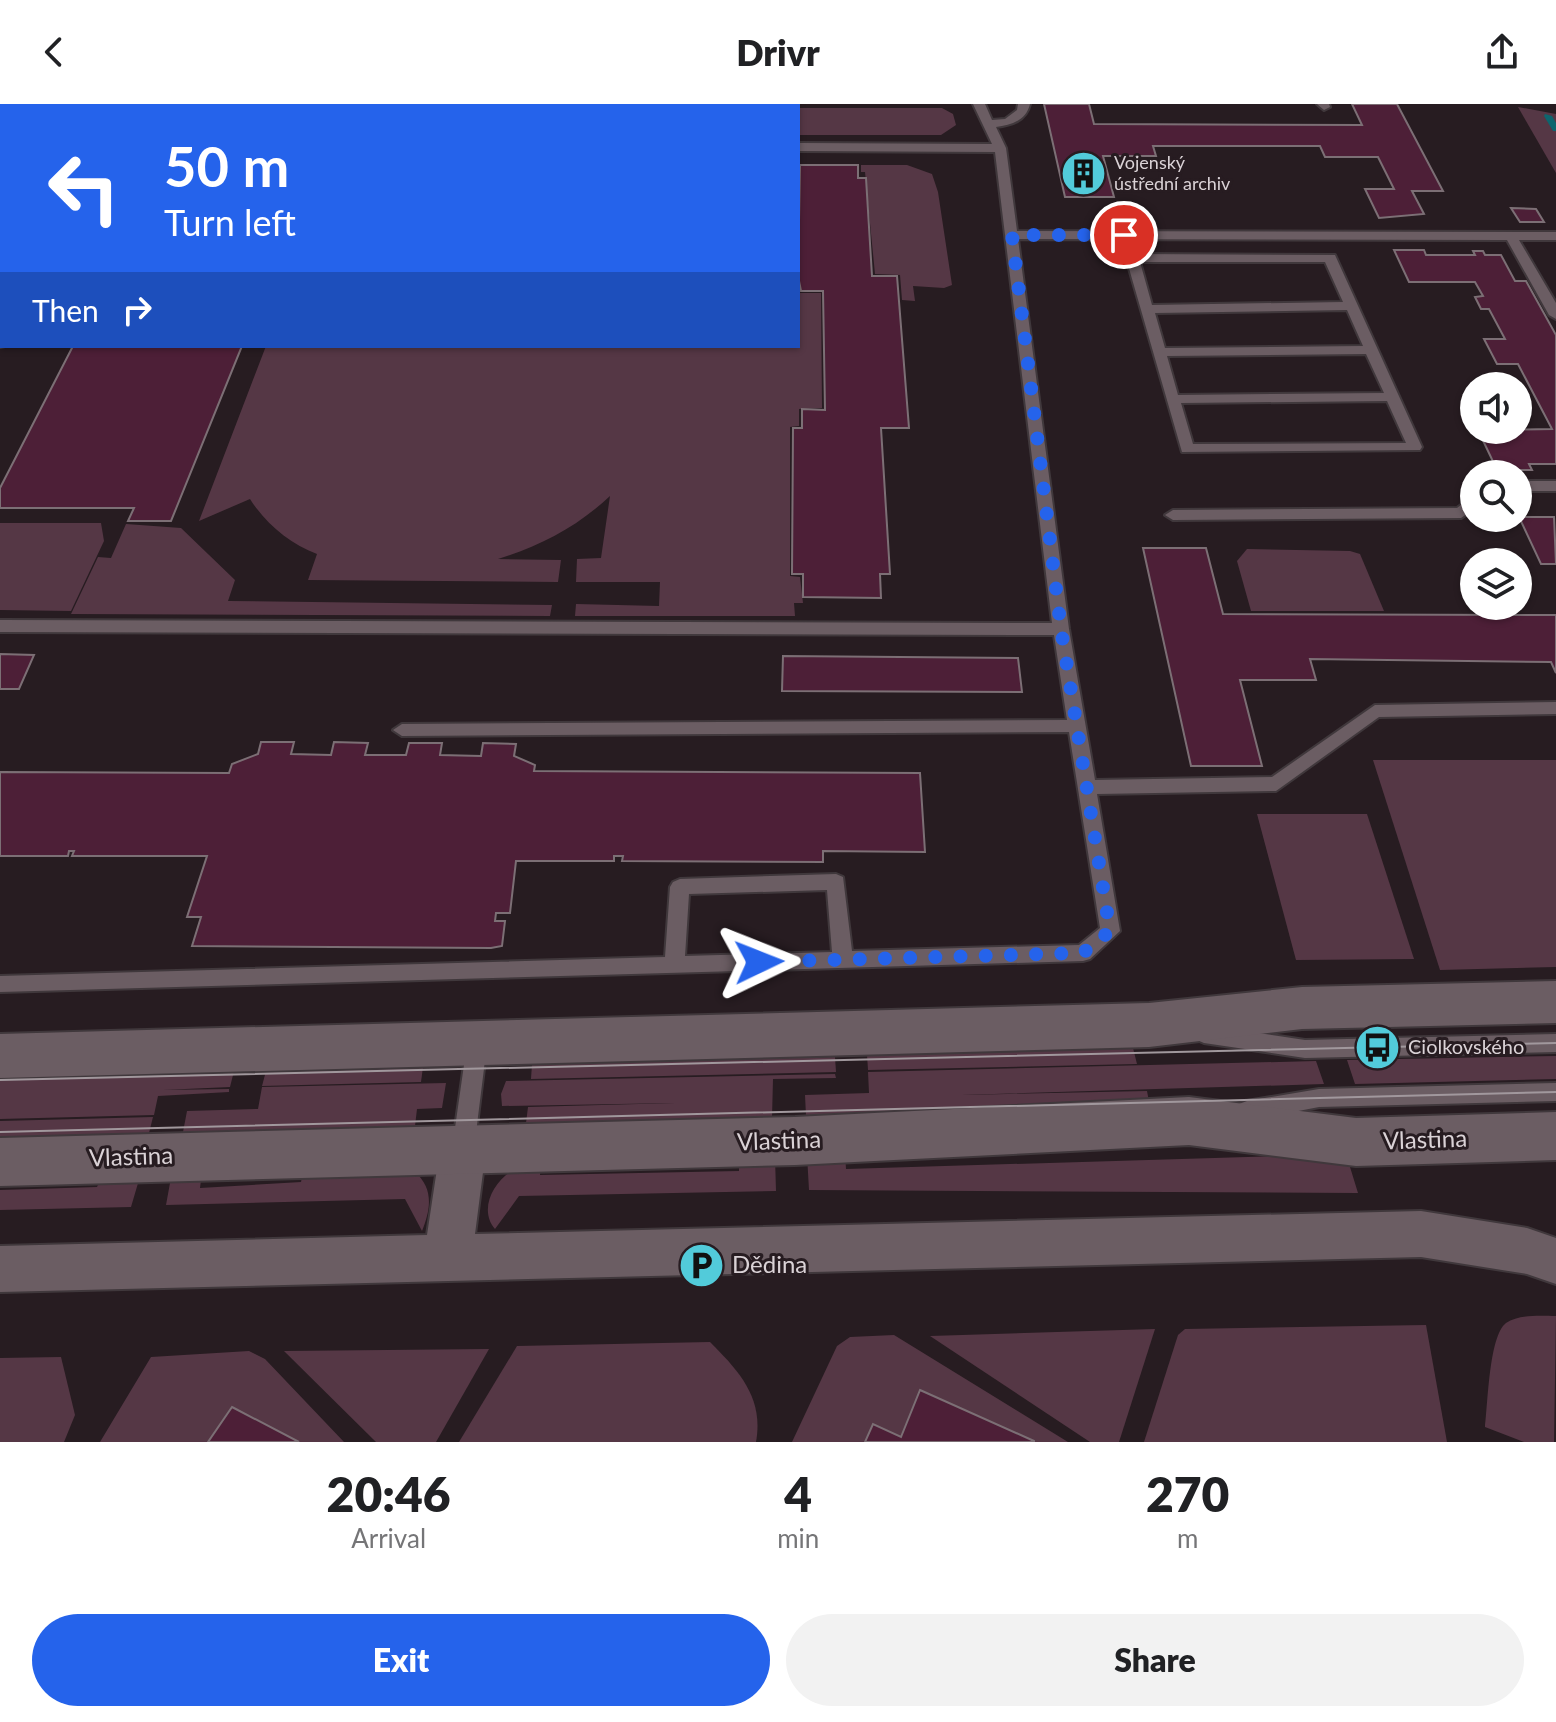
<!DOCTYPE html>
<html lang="en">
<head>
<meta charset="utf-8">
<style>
	:root { --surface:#fff; --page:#f2f2f2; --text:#202124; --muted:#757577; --accent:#2563eb }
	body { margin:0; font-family:Lato,sans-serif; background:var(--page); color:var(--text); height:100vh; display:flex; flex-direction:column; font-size:30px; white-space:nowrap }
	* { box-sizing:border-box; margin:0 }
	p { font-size:26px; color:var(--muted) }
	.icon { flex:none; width:44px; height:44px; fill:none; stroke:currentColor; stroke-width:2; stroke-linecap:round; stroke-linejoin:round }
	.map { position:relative; height:1338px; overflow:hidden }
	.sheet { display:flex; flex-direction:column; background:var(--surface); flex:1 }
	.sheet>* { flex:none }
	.hud { position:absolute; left:0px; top:0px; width:800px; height:244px; box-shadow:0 2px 6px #0004; background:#2563eb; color:#fff; overflow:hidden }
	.buttons { position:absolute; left:1460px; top:268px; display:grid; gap:16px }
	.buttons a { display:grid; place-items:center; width:72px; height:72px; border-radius:50%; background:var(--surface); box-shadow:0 2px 6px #0004; font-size:40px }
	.pin { position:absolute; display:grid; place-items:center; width:68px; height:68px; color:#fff; margin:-34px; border:4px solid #fff; border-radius:50%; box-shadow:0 2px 8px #0007 }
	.me { position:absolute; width:88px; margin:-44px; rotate:88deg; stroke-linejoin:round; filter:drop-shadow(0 0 6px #0008) }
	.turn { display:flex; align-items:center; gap:28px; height:168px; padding:0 32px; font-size:36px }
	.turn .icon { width:104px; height:104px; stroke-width:2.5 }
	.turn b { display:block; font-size:56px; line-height:68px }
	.then { display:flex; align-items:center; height:76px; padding:0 32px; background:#0003; gap:16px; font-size:30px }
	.eta { display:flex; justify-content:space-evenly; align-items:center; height:136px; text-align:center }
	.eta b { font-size:48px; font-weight:800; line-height:56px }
	.primary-button { display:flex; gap:16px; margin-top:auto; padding:16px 32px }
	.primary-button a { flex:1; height:92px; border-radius:48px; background:var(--accent); color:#fff; font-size:32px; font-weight:800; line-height:92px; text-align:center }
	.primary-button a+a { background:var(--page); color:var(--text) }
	header { display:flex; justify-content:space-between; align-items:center; height:104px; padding:0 32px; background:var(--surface); font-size:36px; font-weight:800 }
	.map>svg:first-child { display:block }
</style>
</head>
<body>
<header><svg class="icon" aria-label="back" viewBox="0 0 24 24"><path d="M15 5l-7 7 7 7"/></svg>Drivr<svg class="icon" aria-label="share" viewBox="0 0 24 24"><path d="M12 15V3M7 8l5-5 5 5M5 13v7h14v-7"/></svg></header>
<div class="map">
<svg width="1556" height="1338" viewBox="0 0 1556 1338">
	<rect width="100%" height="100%" fill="#271c21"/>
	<g fill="#553745">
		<path d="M1518,3L1556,10V69Z"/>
		<path d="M798,4H942L953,10L956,21L941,31H798Z"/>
		<path d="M861,61H907L932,70L938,88L952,181L944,184L913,182L915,197L902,196L900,171L875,170L865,68H861Z"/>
		<path d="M798,174L800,189H821L822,304L799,305V322L790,323V472L800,473L803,499H794L795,512H575L576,500L659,502L660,478H576L577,455L601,454L610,392C577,423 540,442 498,455L561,456L558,478L308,476L317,450C290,440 266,420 250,395L199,417L266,242H798Z"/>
		<path d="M0,419H101L104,437L71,507L0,506Z"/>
		<path d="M126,420L181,424L235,476L228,497L552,501L550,512L71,510L98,453L111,454Z"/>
		<path d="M1247,445L1350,447L1360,450L1384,507H1251L1237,457Z"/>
		<path d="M1373,656H1556V863L1440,866Z"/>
		<path d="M1257,710H1367L1414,855L1296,856Z"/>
		<path d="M1133,944L1137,960L868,966L867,951Z"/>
		<path d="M1556,952V975L1355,980L1347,956Z"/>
		<path d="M835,953L836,968L531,975L532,960Z"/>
		<path d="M1316,957L1324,980L962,991L1147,987L1150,1003L806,1012L805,991L869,989L868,968Z"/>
		<path d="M423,963L421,978L262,982L266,967Z"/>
		<path d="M234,967L230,983L163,986L229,985V988L158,992L154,1011L0,1015V974Z"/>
		<path d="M835,970L836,974L773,975L772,1014L526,1019L528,1003L675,999L502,1002L501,990L506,977Z"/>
		<path d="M446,979L442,1004L417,1005L415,1022L183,1028L187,1007L258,1005L262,983Z"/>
		<path d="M153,1013L149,1029L0,1033V1017Z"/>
		<path d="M845,1049L846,1065L1346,1050L1358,1089L809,1086L807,1051Z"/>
		<path d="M775,1053L776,1087L519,1092L495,1125C478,1105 494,1076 515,1065C522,1061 533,1060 541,1059L540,1071L739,1067V1057Z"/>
		<path d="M304,1063L414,1067C434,1084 431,1105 422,1127L405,1095L166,1101L172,1068L201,1076L200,1084L301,1078Z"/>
		<path d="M141,1069L131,1103L0,1106V1086L97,1083L101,1074Z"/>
		<path d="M1556,1212L1554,1338H1524L1485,1323C1488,1300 1489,1232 1506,1219C1519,1210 1541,1212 1556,1212Z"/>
		<path d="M1426,1221L1447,1338H1144L1178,1231L1185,1225Z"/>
		<path d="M1155,1225L1119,1338H1090L930,1232Z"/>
		<path d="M894,1231L1068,1338H1034L920,1286L901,1333L873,1320L865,1338H792L837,1242L850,1233Z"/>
		<path d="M710,1238C739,1267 764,1294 756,1338H459L517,1242Z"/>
		<path d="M489,1245L436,1338H376L284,1247Z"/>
		<path d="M249,1247L265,1255L344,1338H299L232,1303L208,1338H100L151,1253Z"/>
		<path d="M61,1253L75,1311L64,1338H0V1254Z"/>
	</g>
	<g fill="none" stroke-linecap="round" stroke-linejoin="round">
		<path fill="#0d656e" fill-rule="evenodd" d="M1545,10L1552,12L1556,19V27H1553L1544,12Z"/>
	</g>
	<g fill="#4d1f37" stroke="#7c6f75" stroke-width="2">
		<path d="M1044,0H1089L1094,20L1362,21L1352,0H1397L1443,87H1412L1424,110L1379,114L1365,85H1394L1378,53H1325L1320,42H1153L1156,52H1103L1114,93H1065Z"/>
		<path d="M800,61H858V74H866L872,172H897L909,324H881L890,470H880L881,494L803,493V470H792L793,324H802V305L825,306L823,187H801L798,172Z"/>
		<path d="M1511,104L1536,105L1544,118H1520Z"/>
		<path d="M1394,146H1424L1426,151H1475L1473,147H1483L1485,151H1501L1515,177H1526L1556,231V360H1529L1532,366H1497L1478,326L1552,325L1518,260H1497L1484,235H1505L1489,205H1481L1475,193L1483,192L1475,178H1409Z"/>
		<path d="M73,242H242L171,417H128L134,404H0V384Z"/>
		<path d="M1519,413H1554L1556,460H1541Z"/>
		<path d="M1143,444H1206L1223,510L1556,511V569L1551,558L1310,555L1316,576H1240L1262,662H1191Z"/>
		<path d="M0,550L34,551L19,585H0Z"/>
		<path d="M783,552L1018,554L1022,588L782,587Z"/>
		<path d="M261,638H294L291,650L331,651L334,638L368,639L365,651H406L409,639H442L440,651L481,652L483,639L516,640L514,652L535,661L534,667L920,669L925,748L823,747V758L622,757L623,752H614V757H516L510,809H496L495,817H505L502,842L491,844L192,842L201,813H187L207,752H72L74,747H69L68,752H0V668L229,669L232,660L258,650Z"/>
		<path d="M920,1286L1034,1337V1338H865L873,1320L901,1333Z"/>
		<path d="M232,1303L299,1338H208Z"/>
	</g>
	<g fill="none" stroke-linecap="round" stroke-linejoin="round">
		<defs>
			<g id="lane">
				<path d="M264,0H276L263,2Z"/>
				<path d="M973,0H985L992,16L1005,15L1017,6L1018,0H1030C1026,17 1011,21 996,23L1006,44L1017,127L1556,128V136H1519L1556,199V215L1549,211L1507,136L1018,135L1069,525L1095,676L1272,673L1375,601L1556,598V610L1379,613L1276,687L1097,690L1120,827L1090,855L1083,857L0,888V872L665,853L670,783L673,778L680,775L836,770L843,773L852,847L1079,841L1100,824L1069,628L402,632L393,626L402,620L1067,616L1054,531L0,528V516L1052,519L995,48L798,47V39L992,40ZM827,786L832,848L685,852L689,790Z"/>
				<path d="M1317,0H1329L1330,3L1324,6Z"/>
				<rect x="0" y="34" width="2" height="8"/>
				<path d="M1132,150L1335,151L1422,343L1420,346L1182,348L1126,154ZM1140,158H1325L1343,198L1152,201ZM1347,206L1363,242L1165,244L1155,209ZM1366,250L1384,289L1178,291L1167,252ZM1387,297L1406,339L1193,340L1181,299Z"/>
				<path d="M0,232L2,242H5L0,243Z"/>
				<rect x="1518" y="377" width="38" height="10"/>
				<path d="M1474,391V405L1461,414L1173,416L1165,411L1173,406L1457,404Z"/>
				<path d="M1204,921L1305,936L1556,930V948L1305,954L1204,939L1197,936L1194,930L1197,924Z"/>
				<path d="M477,931L484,934L487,940L474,1045L471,1052L463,1055L455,1052L452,1045L467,940L470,934Z"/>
				<path d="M1556,979V997L1319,1003L1247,1017L1239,1014L1236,1007L1239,1000L1247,997L1319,985Z"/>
			</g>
			<path id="street" d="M463,1024L479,1030L486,1045L475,1130L1421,1107L1527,1124L1556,1134V1180L1527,1170L1421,1153L0,1188V1142L427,1131L440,1045L447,1030Z"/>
			<g id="secondary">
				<path d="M1556,877V919L1302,925L1149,943L0,974V930L1149,899L1302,883Z"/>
				<path d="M1189,993L1356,1014L1556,1008V1056L1356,1062L1189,1041L795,1061L0,1082V1034L795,1013Z"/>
			</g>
		</defs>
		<use href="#lane" stroke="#40383c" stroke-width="4"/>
		<use href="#street" stroke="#40383c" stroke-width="4"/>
		<use href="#secondary" stroke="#40383c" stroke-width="4"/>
		<use href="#lane" fill="#6b5d63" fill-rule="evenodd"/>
		<use href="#street" fill="#6b5d63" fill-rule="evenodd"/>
		<use href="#secondary" fill="#6b5d63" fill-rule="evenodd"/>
		<g stroke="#a1989d" stroke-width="2">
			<path d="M0,976L1556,939"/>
			<path d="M0,1028L1556,988"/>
		</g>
	</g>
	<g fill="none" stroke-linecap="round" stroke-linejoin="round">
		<path stroke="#2563eb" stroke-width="14" stroke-dasharray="0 25.2" d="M759,858L1083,849L1110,827L1061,525L1012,131H1124"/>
	</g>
	<defs>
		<symbol id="building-disc" viewBox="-11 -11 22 22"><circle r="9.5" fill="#52cbda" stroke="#271c21"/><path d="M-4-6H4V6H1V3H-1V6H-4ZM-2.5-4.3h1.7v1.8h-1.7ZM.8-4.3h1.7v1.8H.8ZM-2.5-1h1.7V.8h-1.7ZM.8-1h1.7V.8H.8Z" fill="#111"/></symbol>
		<symbol id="bus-disc" viewBox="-11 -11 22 22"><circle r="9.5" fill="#52cbda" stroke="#271c21"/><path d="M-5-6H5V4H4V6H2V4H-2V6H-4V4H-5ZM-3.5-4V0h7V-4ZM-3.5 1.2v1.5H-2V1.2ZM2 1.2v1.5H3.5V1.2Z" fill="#111"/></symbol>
		<symbol id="parking-disc" viewBox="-11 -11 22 22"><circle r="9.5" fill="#52cbda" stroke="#271c21"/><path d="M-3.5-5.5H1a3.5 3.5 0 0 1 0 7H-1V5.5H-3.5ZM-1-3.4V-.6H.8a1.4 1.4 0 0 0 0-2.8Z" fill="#111"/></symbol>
	</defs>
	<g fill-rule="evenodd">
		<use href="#building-disc" x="1058" y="44" width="51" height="51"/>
		<use href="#bus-disc" x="1352" y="918" width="51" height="51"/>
		<use href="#parking-disc" x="676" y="1136" width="51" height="51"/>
	</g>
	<g text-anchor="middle" stroke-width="6" stroke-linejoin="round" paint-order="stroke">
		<g font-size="18" fill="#dad2d6" stroke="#271c21" text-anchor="start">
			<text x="1114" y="65">Vojenský<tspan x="1114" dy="21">ústřední archiv</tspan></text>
		</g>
		<g font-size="20" fill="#dad2d6" stroke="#271c21" text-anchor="start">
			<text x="1408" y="950">Ciolkovského</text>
		</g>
		<g font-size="24" fill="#dad2d6" stroke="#271c21">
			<text transform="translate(1425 1036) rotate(-2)" y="8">Vlastina</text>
			<text transform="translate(779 1037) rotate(-2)" y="8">Vlastina</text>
			<text transform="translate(131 1053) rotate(-2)" y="8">Vlastina</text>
		</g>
		<g font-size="24" fill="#dad2d6" stroke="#271c21" text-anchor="start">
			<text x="732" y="1169">Dědina</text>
		</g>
	</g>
</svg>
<div class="buttons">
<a><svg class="icon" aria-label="sound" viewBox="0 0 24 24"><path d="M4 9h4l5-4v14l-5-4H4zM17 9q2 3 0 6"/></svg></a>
<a><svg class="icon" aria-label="search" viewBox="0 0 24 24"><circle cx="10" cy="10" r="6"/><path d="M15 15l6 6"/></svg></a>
<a><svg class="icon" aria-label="layers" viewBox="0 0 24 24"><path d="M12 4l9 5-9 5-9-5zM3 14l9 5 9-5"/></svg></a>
</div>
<div class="pin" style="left:1124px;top:131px;background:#d93025"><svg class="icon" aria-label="arrive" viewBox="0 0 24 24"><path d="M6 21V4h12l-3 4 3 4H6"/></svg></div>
<svg class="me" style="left:759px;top:858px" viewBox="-20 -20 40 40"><path d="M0-17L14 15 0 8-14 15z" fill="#2563eb" stroke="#fff" stroke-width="4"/></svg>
<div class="hud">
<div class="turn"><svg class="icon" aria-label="left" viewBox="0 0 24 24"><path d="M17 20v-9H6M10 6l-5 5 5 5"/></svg><div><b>50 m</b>Turn left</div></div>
<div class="then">Then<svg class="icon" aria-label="right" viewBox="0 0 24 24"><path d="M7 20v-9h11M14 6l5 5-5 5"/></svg></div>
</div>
</div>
<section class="sheet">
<div class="eta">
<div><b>20:46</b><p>Arrival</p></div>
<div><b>4</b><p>min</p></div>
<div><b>270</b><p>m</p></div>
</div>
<div class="primary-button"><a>Exit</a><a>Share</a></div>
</section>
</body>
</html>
